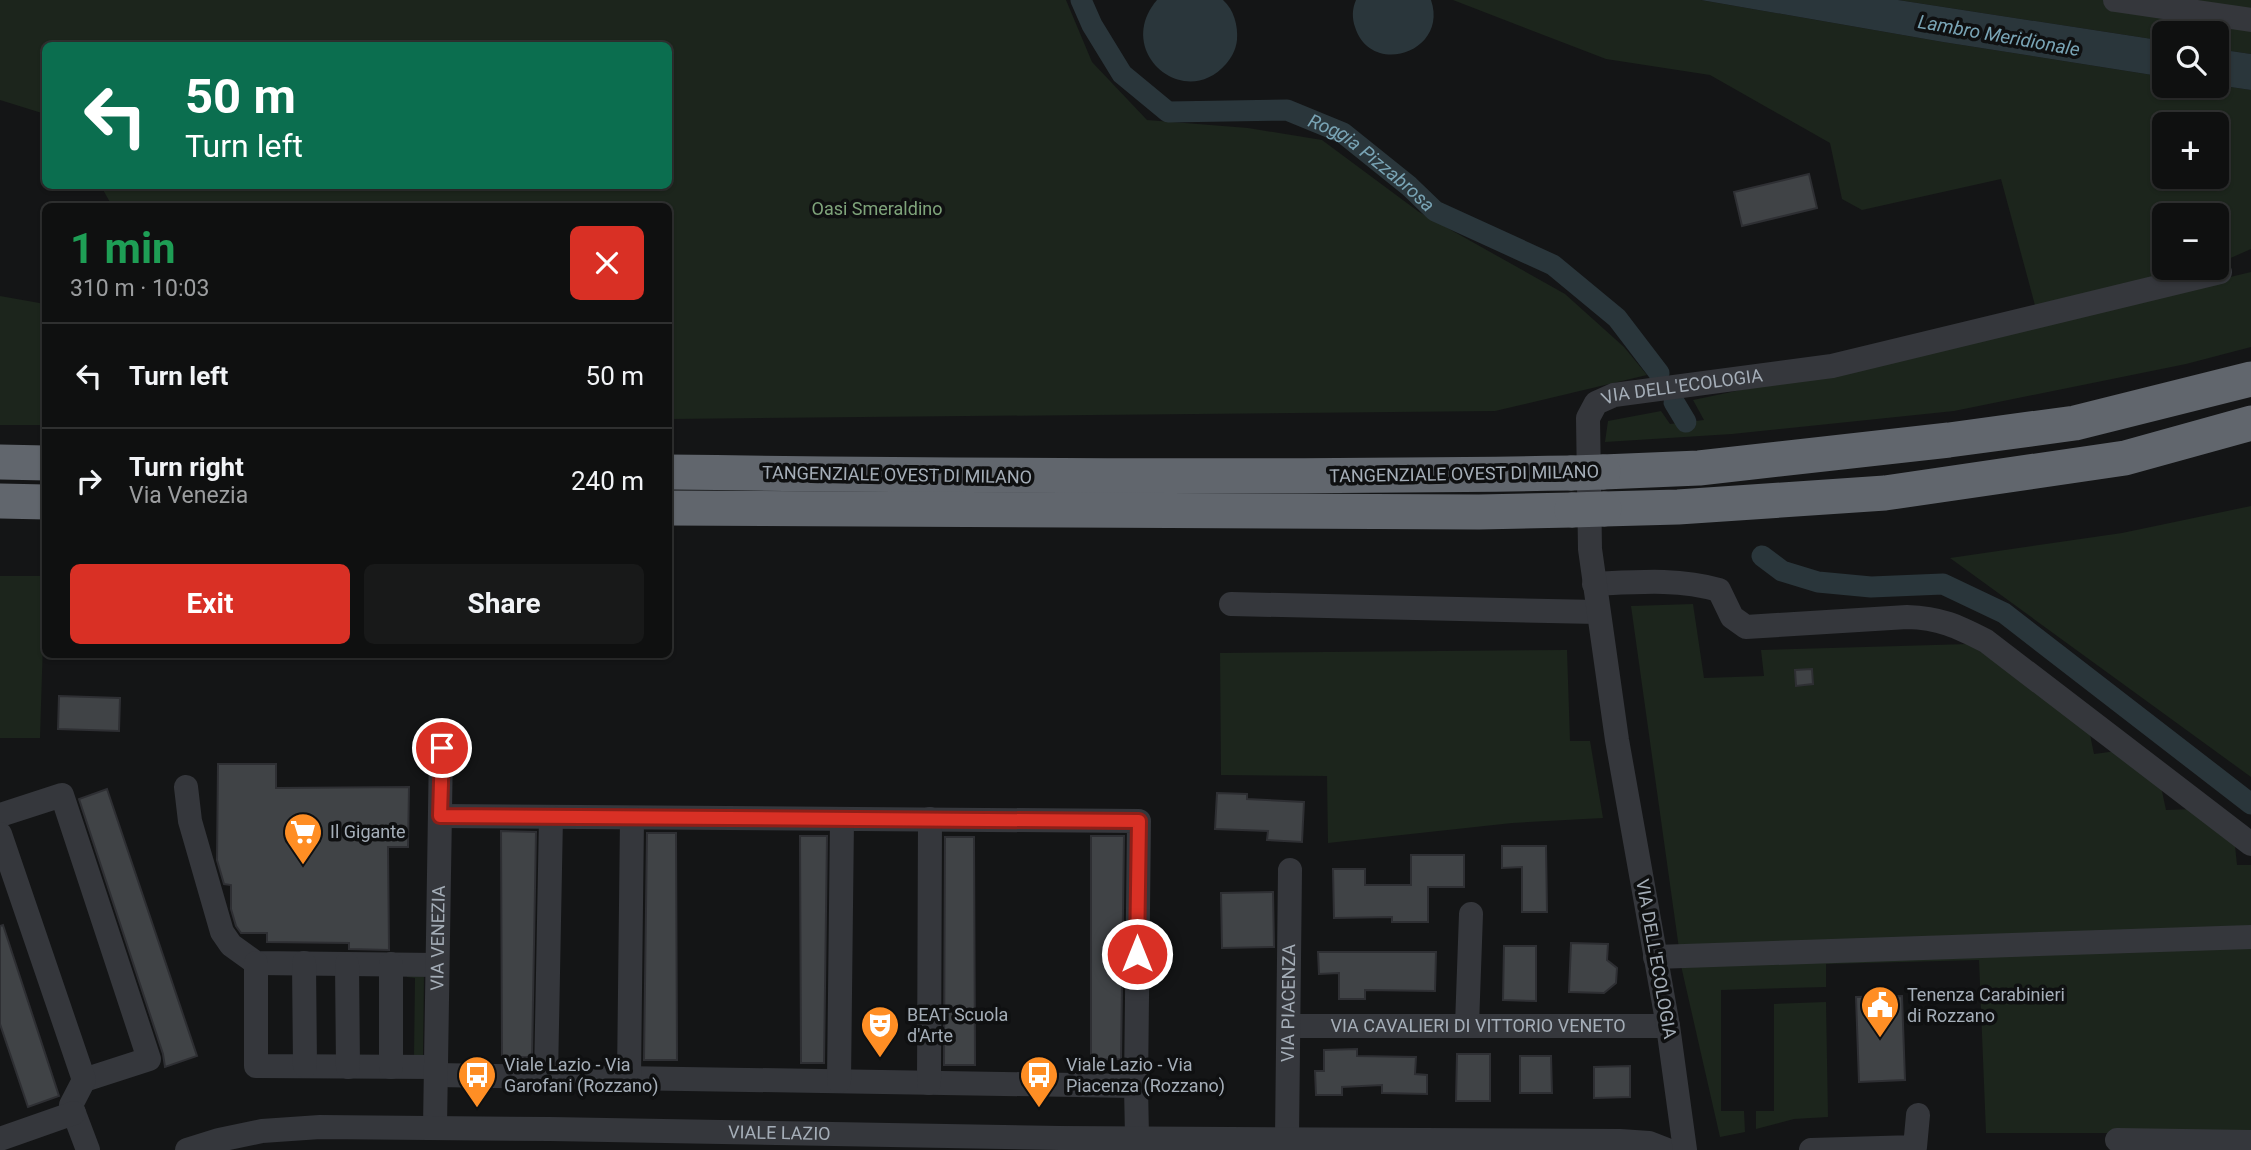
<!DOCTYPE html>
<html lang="en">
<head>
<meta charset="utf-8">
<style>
	:root { --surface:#0f1010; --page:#181919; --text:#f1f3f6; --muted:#9b9d9f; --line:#2f3030; --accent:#d93025 }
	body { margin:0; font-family:Roboto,sans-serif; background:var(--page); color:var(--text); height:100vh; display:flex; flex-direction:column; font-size:26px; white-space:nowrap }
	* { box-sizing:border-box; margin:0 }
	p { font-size:23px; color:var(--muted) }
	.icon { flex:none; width:38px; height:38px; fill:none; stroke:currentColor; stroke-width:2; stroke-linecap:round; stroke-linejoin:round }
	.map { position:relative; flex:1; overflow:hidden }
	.panel { position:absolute; left:42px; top:203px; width:630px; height:455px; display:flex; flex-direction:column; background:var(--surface); border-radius:10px; box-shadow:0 2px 5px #0004,0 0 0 2px var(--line) }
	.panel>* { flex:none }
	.guide { position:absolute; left:42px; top:42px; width:630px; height:147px; border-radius:10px; box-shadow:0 2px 5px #0004,0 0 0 2px var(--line); background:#0b6e4f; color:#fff; overflow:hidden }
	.controls { position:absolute; left:2152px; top:21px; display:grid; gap:14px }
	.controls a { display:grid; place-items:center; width:77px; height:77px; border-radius:10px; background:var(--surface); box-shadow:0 2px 5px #0004,0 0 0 2px var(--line); font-size:35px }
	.pin { position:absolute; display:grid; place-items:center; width:60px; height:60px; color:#fff; margin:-30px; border:4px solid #fff; border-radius:50%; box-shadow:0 2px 7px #0007 }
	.me { position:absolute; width:77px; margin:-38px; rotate:0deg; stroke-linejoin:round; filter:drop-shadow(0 0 5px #0008) }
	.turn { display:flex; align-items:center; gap:24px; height:147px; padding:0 28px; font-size:32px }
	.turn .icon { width:91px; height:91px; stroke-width:2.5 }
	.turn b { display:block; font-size:49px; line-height:60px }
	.round { display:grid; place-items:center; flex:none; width:74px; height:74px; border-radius:10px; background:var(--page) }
	.headline { display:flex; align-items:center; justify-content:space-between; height:119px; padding:0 28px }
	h1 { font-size:42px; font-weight:700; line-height:52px; color:#1e9e55 }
	.action { display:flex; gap:14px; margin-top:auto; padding:14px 28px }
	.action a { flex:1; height:80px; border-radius:10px; background:var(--accent); color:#fff; font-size:28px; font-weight:700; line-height:80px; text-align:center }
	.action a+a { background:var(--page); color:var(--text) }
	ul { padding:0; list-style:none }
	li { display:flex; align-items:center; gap:21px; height:105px; padding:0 28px; border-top:2px solid var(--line) }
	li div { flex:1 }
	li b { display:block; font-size:26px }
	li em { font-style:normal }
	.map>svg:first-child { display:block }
</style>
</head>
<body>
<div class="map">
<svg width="2251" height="1150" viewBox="0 0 2251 1150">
	<rect width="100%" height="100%" fill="#141516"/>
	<g fill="#1c251c" fill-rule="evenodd">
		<path d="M0,0H1066L1092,62L1147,120L1248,128L1322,140L1419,212L1565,294L1624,347L1647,375L1495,411L669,419L668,206H112L101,186H668V46H46L45,114L0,100Z"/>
		<path d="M1453,0H1701L1943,42L2165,77V86L2217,85L2251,90V249L2217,264V215H2165V268H2207L2036,309L2001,179L1862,210L1842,199L1830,143L1710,75L1606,59ZM2165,124H2217V177H2165Z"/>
		<path d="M1898,0H2251V54L2217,49V33H2165V41Z"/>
		<path d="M2251,272V347L2186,364L1954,411L1732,434L1605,442L1608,421L1661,411L1670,424L1704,420L1693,400L1879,361Z"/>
		<path d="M0,296L45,304V425H0Z"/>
		<path d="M2251,506V777L1950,558L2122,533Z"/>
		<path d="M0,576H45L40,738H0Z"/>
		<path d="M1693,604L1704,678L1764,676L1761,650L1969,644L2088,725L2094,754L2117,751L2160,782L2166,810L2195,809L2234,836L2237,865H2251V1133H1986L1979,960L1826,964V987L1721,990V1111H1744L1745,1132L1720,1137L1682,970L1631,606Z"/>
		<path d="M1567,650L1570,741H1590L1603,818L1512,823L1328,843L1327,776L1221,775L1220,653Z"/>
		<path d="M407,974L424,975L423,1056H414L415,978L407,977Z"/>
		<path d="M1826,1002L1828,1117L1794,1119L1756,1129V1111H1774V1004Z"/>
	</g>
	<g fill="#2a363b">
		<path d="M1157,0H1223C1234,10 1238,25 1237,40C1236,49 1232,57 1226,64C1184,112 1113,51 1157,0Z"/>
		<path d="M1356,0H1431C1449,52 1371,78 1355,27C1352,18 1352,9 1356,0Z"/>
		<path d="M1701,0H1898L2165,41V77L1943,42Z"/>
		<path d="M2217,49L2251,54V90L2217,85Z"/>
	</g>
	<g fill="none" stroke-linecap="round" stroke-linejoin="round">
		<g stroke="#2a363b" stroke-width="21">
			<path id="s1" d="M1081,0L1092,25L1122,74L1168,112L1287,110L1343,133L1409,186L1435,211L1553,265L1617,318L1659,373"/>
			<path d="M1674,402L1686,422"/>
			<path d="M1762,556L1782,571L1818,582L1871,587L1943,584L2004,613L2251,804"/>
		</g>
	</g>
	<g fill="#404346" stroke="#2e2f33" stroke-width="2">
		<path d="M1809,174L1817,208L1742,226L1734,192Z"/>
		<path d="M1812,669L1813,684L1796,686L1795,670Z"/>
		<path d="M59,696L120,698L119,731L58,729Z"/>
		<path d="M218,764H276V788L409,787L408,847H388L389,950L349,949V943L267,942V933H241L236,926L231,909V885L224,884L217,860Z"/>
		<path d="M107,789L197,1056L165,1067L163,1054L79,799Z"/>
		<path d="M1217,793L1247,794V799L1304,802L1302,842L1267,840L1268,831L1215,829Z"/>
		<path d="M501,831L536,832L532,1057H502Z"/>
		<path d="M647,833H676L677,1060H644Z"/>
		<path d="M800,836H827L824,1063H801Z"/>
		<path d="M1091,836H1124L1121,1059L1091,1060Z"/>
		<path d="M945,837H974L975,1065H944Z"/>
		<path d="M1502,846H1546L1547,912H1522V867L1502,868Z"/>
		<path d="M1411,855H1464V887H1428V922H1392V917L1334,918L1333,869H1365V885H1411Z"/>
		<path d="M1273,892L1274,947L1222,948L1221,893Z"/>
		<path d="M3,925L59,1096L28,1107L0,1024V926Z"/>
		<path d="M1571,943L1608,944L1607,960L1617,968L1616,983L1604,993L1569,992Z"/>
		<path d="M1504,946H1536V1001L1503,1000Z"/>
		<path d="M1318,952H1436L1435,991L1365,990V999H1339V973L1319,974Z"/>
		<path d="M1902,996L1905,1080L1859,1082L1856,997Z"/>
		<path d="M1357,1049V1056L1416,1057L1415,1074L1427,1075V1094L1382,1093V1085L1342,1087V1095H1316L1315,1071H1324V1050Z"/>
		<path d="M1457,1054H1490V1101H1456Z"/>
		<path d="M1520,1056H1551L1552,1093H1520Z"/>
		<path d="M1630,1066V1097L1594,1098V1067Z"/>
	</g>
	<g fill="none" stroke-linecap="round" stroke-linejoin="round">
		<g stroke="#35373c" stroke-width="24">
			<path d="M2115,0L2251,20"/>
			<path d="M1594,584C1636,582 1678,578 1719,590L1732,617L1746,627L1907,617C1940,618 1957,626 1986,641L2251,844"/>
			<path d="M1231,604L1598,612"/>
			<path d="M186,787L190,821L222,932L231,945L256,963L437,965"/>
			<path d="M0,815L62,795L149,1059L84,1080"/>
			<path d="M440,816L1139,821L1136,1086L1137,1137"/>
			<path d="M0,834L84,1080L71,1105L88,1150"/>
			<path d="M1655,957L2251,937"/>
			<path d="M256,963V1066L436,1067"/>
			<path d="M304,963L305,1066"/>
			<path d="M347,964L348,1067"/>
			<path d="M1467,1025L1471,914"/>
			<path id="s2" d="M1289,1026H1668"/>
			<path d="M391,1067V964"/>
			<path d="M436,1075L1136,1086"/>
			<path d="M546,1077L551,817"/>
			<path d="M629,1078L632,818"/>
			<path d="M839,1081L842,819"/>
			<path d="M929,1083L930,819"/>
			<path id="s3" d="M435,1127L441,748"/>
			<path id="s4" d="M1287,1138L1290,870"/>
			<path d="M0,1139L74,1113"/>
			<path d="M2117,1140L2251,1142"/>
			<path id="s5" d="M187,1150L219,1140L262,1131L320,1127L550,1129L1060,1138L1620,1141L1649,1143L1667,1150"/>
			<path id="s6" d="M1685,1150L1668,1026L1617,740L1590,549L1588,418L1596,403L1614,395L1832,366L2220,272"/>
			<path d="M1811,1150L1915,1147L1918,1115"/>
		</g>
		<g stroke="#61666d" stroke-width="35">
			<path d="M0,462L46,463"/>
			<path d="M668,472C969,476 1270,478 1571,473"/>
			<path d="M1603,472L1699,468L1949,440L2075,423L2251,379"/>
			<path d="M0,501L46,502"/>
			<path d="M668,508L1479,512L1572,510"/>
			<path d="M1604,509L1678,507L1885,493L2125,458L2251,423"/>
		</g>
		<g stroke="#61666d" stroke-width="35">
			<path d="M1571,473L1603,472"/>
			<path d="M1572,510L1604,509"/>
		</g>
	</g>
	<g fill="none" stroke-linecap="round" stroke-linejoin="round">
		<defs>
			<path id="route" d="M442,748L440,816L1139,821L1137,954"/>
		</defs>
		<use href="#route" stroke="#8d1f18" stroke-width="18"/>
		<use href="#route" stroke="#d93025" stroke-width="12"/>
	</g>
	<defs>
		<symbol id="supermarket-pin" viewBox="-11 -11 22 30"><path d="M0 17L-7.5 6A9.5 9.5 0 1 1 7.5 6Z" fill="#ff8e24" stroke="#0f1011"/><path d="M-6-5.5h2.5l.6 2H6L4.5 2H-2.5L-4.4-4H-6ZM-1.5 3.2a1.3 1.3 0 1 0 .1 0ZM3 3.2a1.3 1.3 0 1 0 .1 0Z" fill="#fff"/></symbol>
		<symbol id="civic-pin" viewBox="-11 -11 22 30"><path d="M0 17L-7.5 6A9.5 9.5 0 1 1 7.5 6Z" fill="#ff8e24" stroke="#0f1011"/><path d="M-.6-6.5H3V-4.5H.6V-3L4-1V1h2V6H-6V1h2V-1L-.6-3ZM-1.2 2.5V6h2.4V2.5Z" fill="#fff"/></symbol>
		<symbol id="theatre-pin" viewBox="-11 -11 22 30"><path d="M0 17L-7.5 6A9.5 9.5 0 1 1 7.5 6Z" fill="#ff8e24" stroke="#0f1011"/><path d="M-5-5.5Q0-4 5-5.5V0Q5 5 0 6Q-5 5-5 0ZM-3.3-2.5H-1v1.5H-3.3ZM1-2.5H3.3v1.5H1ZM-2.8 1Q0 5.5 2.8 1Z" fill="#fff"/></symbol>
		<symbol id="bus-pin" viewBox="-11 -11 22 30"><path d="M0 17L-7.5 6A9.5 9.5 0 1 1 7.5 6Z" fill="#ff8e24" stroke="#0f1011"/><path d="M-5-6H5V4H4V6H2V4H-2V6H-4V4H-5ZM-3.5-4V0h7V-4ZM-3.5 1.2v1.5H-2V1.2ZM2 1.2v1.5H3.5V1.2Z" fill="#fff"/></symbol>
	</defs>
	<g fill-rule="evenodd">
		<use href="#supermarket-pin" x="281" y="810" width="44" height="60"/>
		<use href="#civic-pin" x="1858" y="983" width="44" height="60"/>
		<use href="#theatre-pin" x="858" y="1003" width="44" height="60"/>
		<use href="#bus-pin" x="455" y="1053" width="44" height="60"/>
		<use href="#bus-pin" x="1017" y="1053" width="44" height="60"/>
	</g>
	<g text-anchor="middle" stroke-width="7" stroke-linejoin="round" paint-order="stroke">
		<g font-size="18" fill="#7fa47b" stroke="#0f1011">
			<text x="877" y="215">Oasi Smeraldino</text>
		</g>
		<g font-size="18" fill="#a5aeb8" stroke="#0f1011">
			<text dy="6" stroke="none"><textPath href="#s6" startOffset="845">VIA DELL'ECOLOGIA</textPath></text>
			<text transform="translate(1464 474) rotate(-1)" y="6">TANGENZIALE OVEST DI MILANO</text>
			<text transform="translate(897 475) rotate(1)" y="6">TANGENZIALE OVEST DI MILANO</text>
			<text dy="6" stroke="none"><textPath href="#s3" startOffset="189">VIA VENEZIA</textPath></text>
			<text transform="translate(1656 959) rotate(80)" y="6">VIA DELL'ECOLOGIA</text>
			<text dy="6" stroke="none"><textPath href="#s4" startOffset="135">VIA PIACENZA</textPath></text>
			<text dy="6" stroke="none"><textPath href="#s2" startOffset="189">VIA CAVALIERI DI VITTORIO VENETO</textPath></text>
			<text dy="6" stroke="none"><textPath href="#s5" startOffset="595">VIALE LAZIO</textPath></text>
		</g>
		<g font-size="18" fill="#a5aeb8" stroke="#0f1011" text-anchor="start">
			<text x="330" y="838">Il Gigante</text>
			<text x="1907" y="1001">Tenenza Carabinieri<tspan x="1907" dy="21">di Rozzano</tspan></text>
			<text x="907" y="1021">BEAT Scuola<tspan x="907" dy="21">d'Arte</tspan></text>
			<text x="504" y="1071">Viale Lazio - Via<tspan x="504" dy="21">Garofani (Rozzano)</tspan></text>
			<text x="1066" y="1071">Viale Lazio - Via<tspan x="1066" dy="21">Piacenza (Rozzano)</tspan></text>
		</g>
		<g font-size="19" font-style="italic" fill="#79a4b5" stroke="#0f1011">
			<text transform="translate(1999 35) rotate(10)" y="7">Lambro Meridionale</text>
			<text dy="7" stroke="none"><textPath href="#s1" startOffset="364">Roggia Pizzabrosa</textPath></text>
		</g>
	</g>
</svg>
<div class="controls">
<a><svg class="icon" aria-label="search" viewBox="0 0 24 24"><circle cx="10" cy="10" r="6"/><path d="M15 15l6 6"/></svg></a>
<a>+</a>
<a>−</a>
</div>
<div class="pin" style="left:442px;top:748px;background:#d93025"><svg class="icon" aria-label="arrive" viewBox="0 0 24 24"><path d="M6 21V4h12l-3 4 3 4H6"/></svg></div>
<svg class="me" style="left:1137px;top:954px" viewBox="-20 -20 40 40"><circle r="17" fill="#d93025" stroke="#fff" stroke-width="3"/><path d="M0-11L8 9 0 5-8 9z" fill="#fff"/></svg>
<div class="guide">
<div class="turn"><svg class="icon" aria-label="left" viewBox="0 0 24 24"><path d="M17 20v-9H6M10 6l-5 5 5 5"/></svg><div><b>50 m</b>Turn left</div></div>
</div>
<section class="panel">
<div class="headline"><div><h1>1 min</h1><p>310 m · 10:03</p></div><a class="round" style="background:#d93025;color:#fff"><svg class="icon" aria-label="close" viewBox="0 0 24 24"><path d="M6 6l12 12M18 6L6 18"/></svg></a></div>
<ul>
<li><svg class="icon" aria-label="left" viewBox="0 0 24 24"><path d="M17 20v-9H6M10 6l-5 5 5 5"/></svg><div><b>Turn left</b></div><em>50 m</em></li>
<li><svg class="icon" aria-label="right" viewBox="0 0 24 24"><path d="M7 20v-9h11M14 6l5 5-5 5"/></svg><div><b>Turn right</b><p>Via Venezia</p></div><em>240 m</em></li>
</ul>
<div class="action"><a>Exit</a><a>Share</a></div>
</section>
</div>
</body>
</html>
